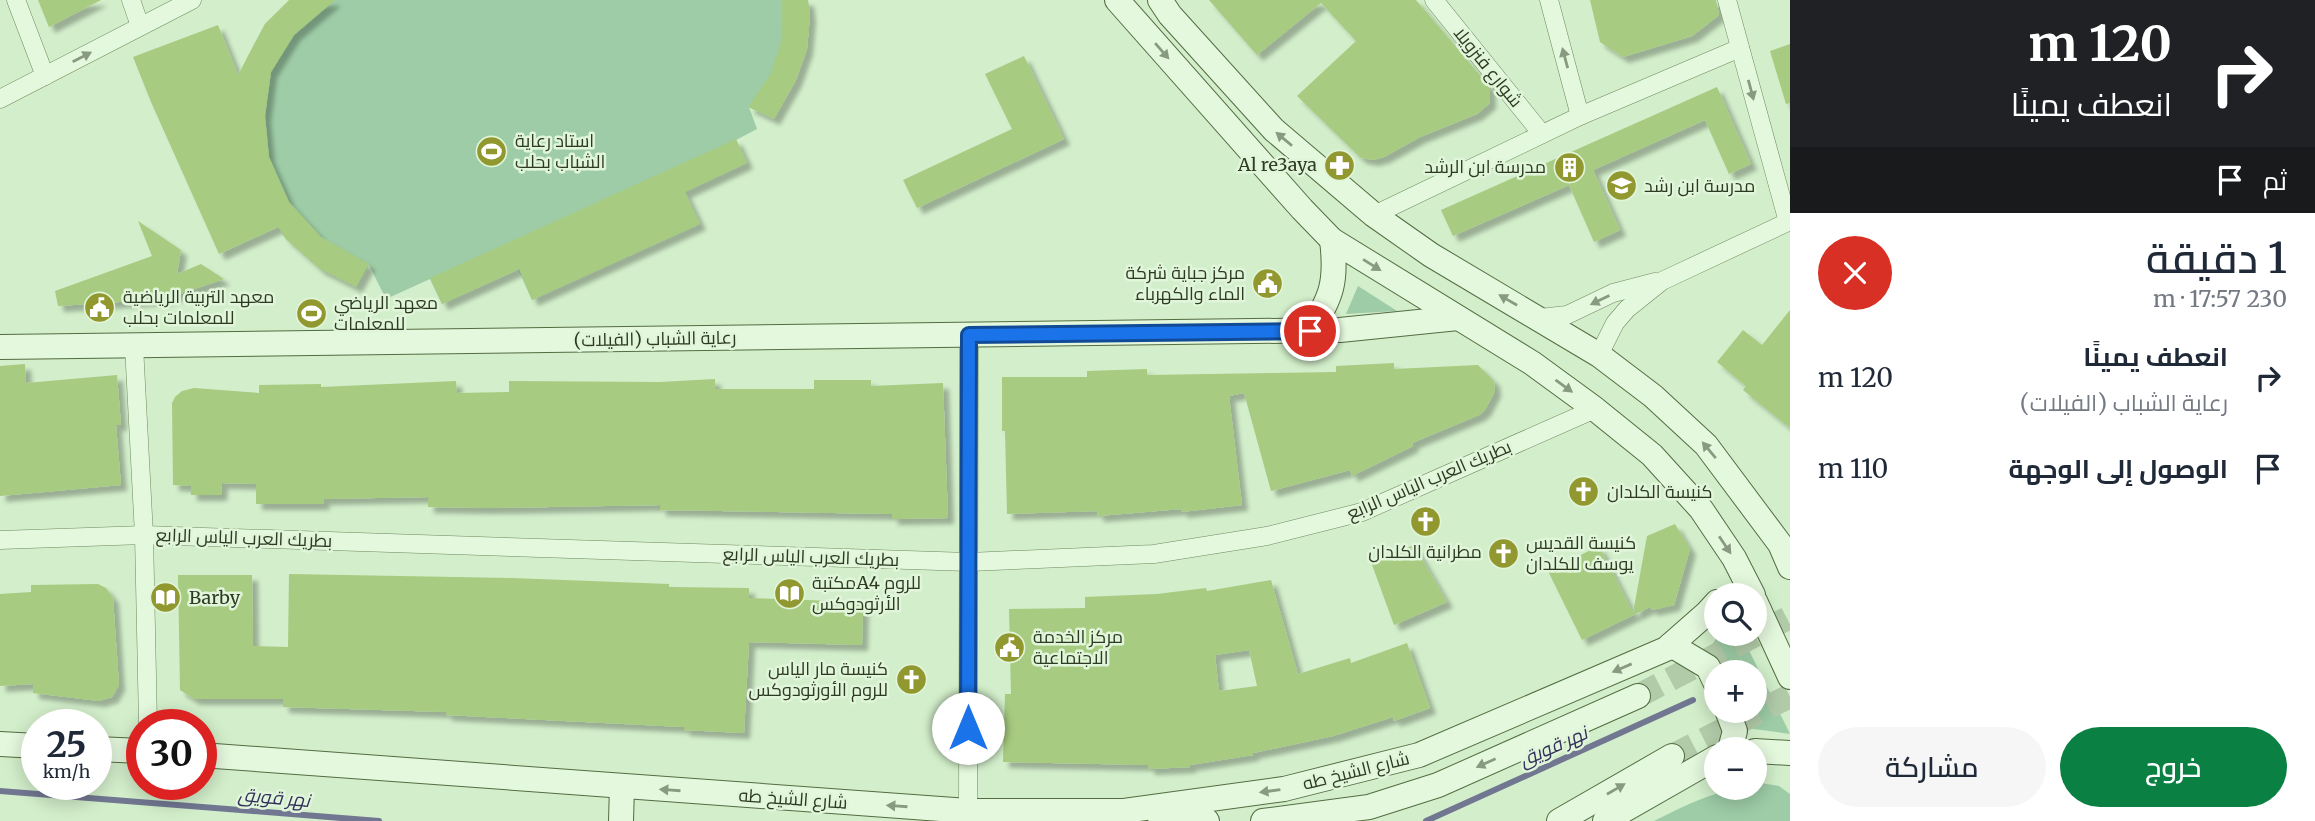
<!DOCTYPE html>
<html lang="ar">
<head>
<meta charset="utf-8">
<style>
	:root { --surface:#fff; --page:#f6f6f7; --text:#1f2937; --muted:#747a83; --accent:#0b8043 }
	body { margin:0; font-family:Merriweather,Cairo,serif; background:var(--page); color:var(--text); direction:rtl; height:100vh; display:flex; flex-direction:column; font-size:26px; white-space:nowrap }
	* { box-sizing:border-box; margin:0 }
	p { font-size:23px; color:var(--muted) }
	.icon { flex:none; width:38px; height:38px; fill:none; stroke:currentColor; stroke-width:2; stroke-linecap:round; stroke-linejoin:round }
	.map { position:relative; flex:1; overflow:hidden; direction:ltr }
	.sheet { display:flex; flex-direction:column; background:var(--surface); width:525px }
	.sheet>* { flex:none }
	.top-card { background:#202124; color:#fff; overflow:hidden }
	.tools { position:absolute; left:1704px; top:583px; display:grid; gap:14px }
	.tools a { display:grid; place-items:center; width:63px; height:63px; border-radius:50%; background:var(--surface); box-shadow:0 4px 18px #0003; font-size:35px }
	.speed { position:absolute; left:21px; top:709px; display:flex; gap:14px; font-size:35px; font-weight:700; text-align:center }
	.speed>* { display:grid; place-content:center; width:91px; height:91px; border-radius:50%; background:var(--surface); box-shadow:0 4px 18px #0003; line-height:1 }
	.speed small { font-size:18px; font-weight:400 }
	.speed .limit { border:10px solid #d22; background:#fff; color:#111 }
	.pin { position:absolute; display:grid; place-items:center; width:60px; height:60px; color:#fff; margin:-30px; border:4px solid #fff; border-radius:50%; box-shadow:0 2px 7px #0007 }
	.me { position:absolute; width:77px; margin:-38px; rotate:0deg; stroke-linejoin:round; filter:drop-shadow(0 0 5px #0008) }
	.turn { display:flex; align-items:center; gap:24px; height:147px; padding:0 28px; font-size:32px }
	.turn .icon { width:91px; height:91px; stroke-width:2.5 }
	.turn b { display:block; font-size:49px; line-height:60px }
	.then { display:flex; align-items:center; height:66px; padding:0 28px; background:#0003; gap:14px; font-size:26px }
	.round { display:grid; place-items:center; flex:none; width:74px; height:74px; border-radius:37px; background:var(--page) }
	.headline { display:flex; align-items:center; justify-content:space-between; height:119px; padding:0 28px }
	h1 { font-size:42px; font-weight:600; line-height:52px }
	.action { display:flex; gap:14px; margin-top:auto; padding:14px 28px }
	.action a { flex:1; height:80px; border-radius:42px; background:var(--accent); color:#fff; font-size:28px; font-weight:600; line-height:80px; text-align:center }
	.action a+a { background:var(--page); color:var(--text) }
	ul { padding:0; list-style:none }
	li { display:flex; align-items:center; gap:21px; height:91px; padding:0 28px }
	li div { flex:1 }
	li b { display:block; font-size:26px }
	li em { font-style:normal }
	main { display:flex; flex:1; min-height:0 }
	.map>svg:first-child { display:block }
</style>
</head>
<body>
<main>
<section class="sheet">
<div class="top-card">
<div class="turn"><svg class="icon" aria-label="right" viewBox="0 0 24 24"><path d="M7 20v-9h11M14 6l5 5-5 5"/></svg><div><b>120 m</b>انعطف يمينًا</div></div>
<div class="then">ثم<svg class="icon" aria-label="arrive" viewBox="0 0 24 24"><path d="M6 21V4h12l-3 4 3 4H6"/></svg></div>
</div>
<div class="headline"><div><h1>1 دقيقة</h1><p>230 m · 17:57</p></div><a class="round" style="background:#d93025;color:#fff"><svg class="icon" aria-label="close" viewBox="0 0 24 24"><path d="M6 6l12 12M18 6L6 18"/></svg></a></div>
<ul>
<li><svg class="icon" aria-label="right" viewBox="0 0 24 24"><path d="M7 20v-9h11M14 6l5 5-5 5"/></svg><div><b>انعطف يمينًا</b><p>رعاية الشباب (الفيلات)</p></div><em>120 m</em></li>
<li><svg class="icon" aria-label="arrive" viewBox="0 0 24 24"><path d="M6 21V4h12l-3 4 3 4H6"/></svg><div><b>الوصول إلى الوجهة</b></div><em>110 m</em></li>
</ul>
<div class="action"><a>خروج</a><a>مشاركة</a></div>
</section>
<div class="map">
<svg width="1790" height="821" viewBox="0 0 1790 821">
	<defs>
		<filter id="shadow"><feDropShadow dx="6" dy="6" stdDeviation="2" flood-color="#0004"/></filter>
	</defs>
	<rect width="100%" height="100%" fill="#d2eeca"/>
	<g fill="#9dcca6">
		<path d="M290,0H808C814,45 796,80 774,119L749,107L757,129L736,140L747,163L685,192L700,224L532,300L518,269L442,304L430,279L386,299L369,265L356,287L320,269L286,239L263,207L239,94L246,60L265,24Z"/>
		<path d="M1358,286L1397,311L1346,314Z"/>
		<path d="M1719,634H1741L1790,734L1747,728L1745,711L1755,710V672H1727L1711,647Z"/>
		<path d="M1755,782L1779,786L1790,794V821H1654C1687,805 1717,788 1755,788Z"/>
	</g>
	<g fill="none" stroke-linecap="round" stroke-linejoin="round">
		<g stroke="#717791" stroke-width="6">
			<path d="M0,791L379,821"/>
			<path d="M1426,821L1693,700"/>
		</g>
	</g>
	<g fill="#a7cb81" fill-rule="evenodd" filter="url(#shadow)">
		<path d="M38,0H101L49,27Z"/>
		<path d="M289,0H335L294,35L271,72L265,116L269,157L289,202L321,237L369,264L356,287L320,269L286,239L278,227L219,254L151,102L133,57L218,25L238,75L265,24Z"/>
		<path d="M782,0H808L810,16L807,49L796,80L774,119L748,107L770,75L781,43Z"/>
		<path d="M1209,0H1416L1490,87V103L1477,114L1420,137L1384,157L1373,160L1361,158L1297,96L1356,41L1321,3L1257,55Z"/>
		<path d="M1590,0H1716L1719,15L1692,36L1623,57L1600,42Z"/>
		<path d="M1790,44V103L1786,104L1770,51Z"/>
		<path d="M1024,56L1064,139L917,208L903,180L1012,129L985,74Z"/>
		<path d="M1717,87L1751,164L1729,174L1705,120L1593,170L1620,230L1594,242L1569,185L1453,236L1441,210Z"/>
		<path d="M736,139L747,163L685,192L700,224L532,300L519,269L442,304L430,278Z"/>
		<path d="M138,221L181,250L177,274L201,264L224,279L165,299L58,306L55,291L152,256Z"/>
		<path d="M1790,310V428L1743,390L1746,386L1717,362L1743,330L1762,345Z"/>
		<path d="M1394,363V369L1478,365L1494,381L1495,391L1485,410L1479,415L1412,443L1413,446L1352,476L1350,470L1271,491L1244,393L1229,396L1242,505L1181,512V509L1098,516L1097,511L1007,514L1005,431H1002V377H1087V371L1147,369V375L1336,372V366Z"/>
		<path d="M25,364L26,383L117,375L121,425H116L121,485L0,496V366Z"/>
		<path d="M715,379V389H814V380H871V386L943,383L948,518L892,519V514L660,510V505L488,508L428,507V497L323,499L324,504H256V484L222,483L221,495H191V486L173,485L172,403L175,397L182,391L194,388L259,393V385L321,384V387L456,381L457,393L509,392V381L660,382Z"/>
		<path d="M1675,524L1690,549L1674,605L1652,610L1650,607L1582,640L1548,571L1599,546L1633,613L1647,536Z"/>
		<path d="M1414,545L1447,602L1394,625L1371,562Z"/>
		<path d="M289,574L512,578L669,584V587L749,588V598L863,602L862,645L749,642L744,733L684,730V727L446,715V712L283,707V699H194L180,690L178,575H252L253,646L288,647Z"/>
		<path d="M1271,580L1298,674L1350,658L1351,663L1407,643L1430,708L1394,721L1393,717L1333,736L1253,753V755L1190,765V767L1149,769L1148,765L1003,762L1005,694H1011L1009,609L1085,608V597L1157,594L1206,588L1207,591ZM1249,650L1257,686L1219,691L1215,655Z"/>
		<path d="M98,584L106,588L113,598L119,685L112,697L99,701L33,693V684L0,686V594L31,592V585Z"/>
	</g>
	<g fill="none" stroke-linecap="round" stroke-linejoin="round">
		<g stroke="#b1caa8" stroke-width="24" stroke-dasharray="24 12" stroke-linecap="butt">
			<path d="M1638,696L1790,617"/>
			<path d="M1672,756L1790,696"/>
		</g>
		<defs>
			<g id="minor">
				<path d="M16,0L45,76"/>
				<path d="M131,0L140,26"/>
				<path d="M1434,0L1542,134"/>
				<path d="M1549,0L1580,116"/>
				<path d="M1727,0L1788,222"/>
				<path d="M0,99L192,0"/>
				<path d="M1374,215L1580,116L1740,48"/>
				<path d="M1540,318L1567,315L1613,293L1655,282"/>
				<path d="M134,346L144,535L148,724"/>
				<path d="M1599,355L1615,323L1627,309L1662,281L1790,221"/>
				<path d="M0,540L144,535L969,562L1154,554L1267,536L1362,512L1595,409"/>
				<path d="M968,811L969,336"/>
			</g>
			<g id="secondary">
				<path d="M1117,0L1302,209L1332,240L1532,363L1595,409L1652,455L1701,509L1734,558L1753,595"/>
				<path d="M1160,0L1170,15L1274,130L1374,215L1431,255L1599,355L1653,396L1706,445L1780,544L1790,567"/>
				<path d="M1310,331C1332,297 1337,281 1332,240"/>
				<path d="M0,347L1340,330L1458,318"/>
				<path d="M1755,601L1790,677"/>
				<path d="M1671,645L1708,667L1717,686"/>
				<path d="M1727,710L1735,731L1730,749"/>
				<path d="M0,744L37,746"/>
				<path d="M96,749L142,751"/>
				<path d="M1755,751L1790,753"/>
				<path d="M201,755L968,811H1124L1284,789L1419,755L1666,649L1707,613L1717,602"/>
				<path d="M1159,815L1207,821"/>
				<path d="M621,821L622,786"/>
				<path d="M1263,821L1369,807L1438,785L1638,696"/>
				<path d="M1559,821L1672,756"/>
				<path d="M1605,821L1717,757"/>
			</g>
		</defs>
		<use href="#minor" stroke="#708a5e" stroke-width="19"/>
		<use href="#secondary" stroke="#546c41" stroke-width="26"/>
		<use href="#minor" stroke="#e4f8dd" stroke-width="18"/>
		<use href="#secondary" stroke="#e4f8dd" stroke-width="24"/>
	</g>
	<defs><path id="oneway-solid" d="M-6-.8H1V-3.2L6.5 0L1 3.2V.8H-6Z" transform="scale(1.75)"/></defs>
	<g fill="#889a7f">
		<use href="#oneway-solid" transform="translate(1162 51) rotate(49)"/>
		<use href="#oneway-solid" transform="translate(82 57) rotate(-27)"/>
		<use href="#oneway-solid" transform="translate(1565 58) rotate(-105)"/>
		<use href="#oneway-solid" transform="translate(1751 90) rotate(75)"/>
		<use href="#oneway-solid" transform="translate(1284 139) rotate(-140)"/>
		<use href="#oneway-solid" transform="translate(1372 265) rotate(32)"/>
		<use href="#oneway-solid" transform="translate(1508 300) rotate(-150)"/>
		<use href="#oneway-solid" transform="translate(1600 300) rotate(154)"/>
		<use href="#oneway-solid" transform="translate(1564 386) rotate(36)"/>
		<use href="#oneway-solid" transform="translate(1709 450) rotate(-130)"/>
		<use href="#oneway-solid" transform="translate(1725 545) rotate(56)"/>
		<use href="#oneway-solid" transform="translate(1622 668) rotate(157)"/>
		<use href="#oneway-solid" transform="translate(1486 763) rotate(156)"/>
		<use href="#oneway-solid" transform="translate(1616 789) rotate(-30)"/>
		<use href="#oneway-solid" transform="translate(670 790) rotate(-176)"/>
		<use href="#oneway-solid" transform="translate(1270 791) rotate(172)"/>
		<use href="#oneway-solid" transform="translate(897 806) rotate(-176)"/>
	</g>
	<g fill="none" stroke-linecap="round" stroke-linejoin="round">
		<defs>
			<path id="route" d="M968,728L969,335L1310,331"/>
		</defs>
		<use href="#route" stroke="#114b97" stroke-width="18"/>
		<use href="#route" stroke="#1a73e8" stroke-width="12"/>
	</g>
	<defs>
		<symbol id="stadium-disc" viewBox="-11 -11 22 22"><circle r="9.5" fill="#929830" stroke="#e0f5d9"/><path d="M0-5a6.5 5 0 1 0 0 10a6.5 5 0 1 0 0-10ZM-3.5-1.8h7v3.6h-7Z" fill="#fff"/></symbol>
		<symbol id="pharmacy-disc" viewBox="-11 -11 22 22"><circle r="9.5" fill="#929830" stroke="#e0f5d9"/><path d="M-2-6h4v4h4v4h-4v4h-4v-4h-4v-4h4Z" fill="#fff"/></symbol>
		<symbol id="building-disc" viewBox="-11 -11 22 22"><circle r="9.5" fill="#929830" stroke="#e0f5d9"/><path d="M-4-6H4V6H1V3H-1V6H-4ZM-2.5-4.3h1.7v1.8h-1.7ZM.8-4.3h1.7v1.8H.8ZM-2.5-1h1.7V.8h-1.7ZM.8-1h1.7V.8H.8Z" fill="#fff"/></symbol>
		<symbol id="school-disc" viewBox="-11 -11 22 22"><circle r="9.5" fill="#929830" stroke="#e0f5d9"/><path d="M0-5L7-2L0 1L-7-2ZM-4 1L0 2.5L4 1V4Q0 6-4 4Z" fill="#fff"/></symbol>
		<symbol id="civic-disc" viewBox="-11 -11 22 22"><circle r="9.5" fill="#929830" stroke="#e0f5d9"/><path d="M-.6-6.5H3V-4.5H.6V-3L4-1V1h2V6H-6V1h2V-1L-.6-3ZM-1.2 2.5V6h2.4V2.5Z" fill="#fff"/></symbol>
		<symbol id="church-disc" viewBox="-11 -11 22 22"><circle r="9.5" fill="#929830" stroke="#e0f5d9"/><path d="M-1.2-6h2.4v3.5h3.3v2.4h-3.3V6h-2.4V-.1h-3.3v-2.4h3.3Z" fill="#fff"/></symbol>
		<symbol id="library-disc" viewBox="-11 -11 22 22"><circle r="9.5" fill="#929830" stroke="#e0f5d9"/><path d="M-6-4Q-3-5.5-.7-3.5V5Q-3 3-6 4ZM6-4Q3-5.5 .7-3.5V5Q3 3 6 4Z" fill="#fff"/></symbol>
	</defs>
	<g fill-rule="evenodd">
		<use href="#stadium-disc" x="474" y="134" width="35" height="35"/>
		<use href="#pharmacy-disc" x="1322" y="148" width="35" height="35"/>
		<use href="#building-disc" x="1552" y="150" width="35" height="35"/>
		<use href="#school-disc" x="1604" y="168" width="35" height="35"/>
		<use href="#civic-disc" x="1250" y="266" width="35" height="35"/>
		<use href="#civic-disc" x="82" y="290" width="35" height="35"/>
		<use href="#stadium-disc" x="294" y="296" width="35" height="35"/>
		<use href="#church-disc" x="1566" y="474" width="35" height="35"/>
		<use href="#church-disc" x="1408" y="504" width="35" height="35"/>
		<use href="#church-disc" x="1486" y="536" width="35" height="35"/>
		<use href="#library-disc" x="772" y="576" width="35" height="35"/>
		<use href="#library-disc" x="148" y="580" width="35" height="35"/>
		<use href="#civic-disc" x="992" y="630" width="35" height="35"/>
		<use href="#church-disc" x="894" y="662" width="35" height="35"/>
	</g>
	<g text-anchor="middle" stroke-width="5" stroke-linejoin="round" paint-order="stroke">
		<g font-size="18" fill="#2d3b21" stroke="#e0f5d9">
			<text transform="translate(1488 67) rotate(51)" y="6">شوارع فنزويلا</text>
			<text transform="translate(655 339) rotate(-1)" y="6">رعاية الشباب (الفيلات)</text>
			<text transform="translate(1429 480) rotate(-23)" y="6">بطريك العرب الياس الرابع</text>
			<text transform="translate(244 538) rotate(2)" y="6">بطريك العرب الياس الرابع</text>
			<text transform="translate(811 557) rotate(2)" y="6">بطريك العرب الياس الرابع</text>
			<text transform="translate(1356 771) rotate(-14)" y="6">شارع الشيخ طه</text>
			<text transform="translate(793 799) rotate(4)" y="6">شارع الشيخ طه</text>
		</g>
		<g font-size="18" fill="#2d3b21" stroke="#e0f5d9" text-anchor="start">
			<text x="515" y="147">استاد رعاية<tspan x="515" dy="21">الشباب بحلب</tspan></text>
			<text x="1317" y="171" text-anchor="end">Al re3aya</text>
			<text x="1546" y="173" text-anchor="end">مدرسة ابن الرشد</text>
			<text x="1644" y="192">مدرسة ابن رشد</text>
			<text x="1245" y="279" text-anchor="end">مركز جباية شركة<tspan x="1245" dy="21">الماء والكهرباء</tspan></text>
			<text x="123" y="303">معهد التربية الرياضية<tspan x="123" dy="21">للمعلمات بحلب</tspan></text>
			<text x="334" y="309">معهد الرياضي<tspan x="334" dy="21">للمعلمات</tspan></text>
			<text x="1607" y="498">كنيسة الكلدان</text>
			<text x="1526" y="549">كنيسة القديس<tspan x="1526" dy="21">يوسف للكلدان</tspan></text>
			<text x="1425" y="558" text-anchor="middle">مطرانية الكلدان</text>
			<text x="812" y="589">مكتبةA4 للروم<tspan x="812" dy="21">الأرثودوكس</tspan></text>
			<text x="189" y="604">Barby</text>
			<text x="1033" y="643">مركز الخدمة<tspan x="1033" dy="21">الاجتماعية</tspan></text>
			<text x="888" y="675" text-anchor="end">كنيسة مار الياس<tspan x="888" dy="21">للروم الأورثودوكس</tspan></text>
		</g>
		<g font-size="19" font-style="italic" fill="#31315b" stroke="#e0f5d9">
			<text transform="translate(1553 746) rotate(-24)" y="7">نهر قويق</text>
			<text transform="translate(274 797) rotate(5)" y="7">نهر قويق</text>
		</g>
	</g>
</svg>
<div class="tools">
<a><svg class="icon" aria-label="search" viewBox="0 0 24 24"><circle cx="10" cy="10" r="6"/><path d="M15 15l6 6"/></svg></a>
<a>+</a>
<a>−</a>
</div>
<div class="speed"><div>25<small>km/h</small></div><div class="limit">30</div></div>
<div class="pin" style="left:1310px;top:331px;background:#d93025"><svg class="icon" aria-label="arrive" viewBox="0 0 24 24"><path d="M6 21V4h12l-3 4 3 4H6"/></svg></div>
<svg class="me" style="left:968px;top:728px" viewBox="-20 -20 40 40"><circle r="19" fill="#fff"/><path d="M0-13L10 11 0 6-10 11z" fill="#1a73e8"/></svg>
</div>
</main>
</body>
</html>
